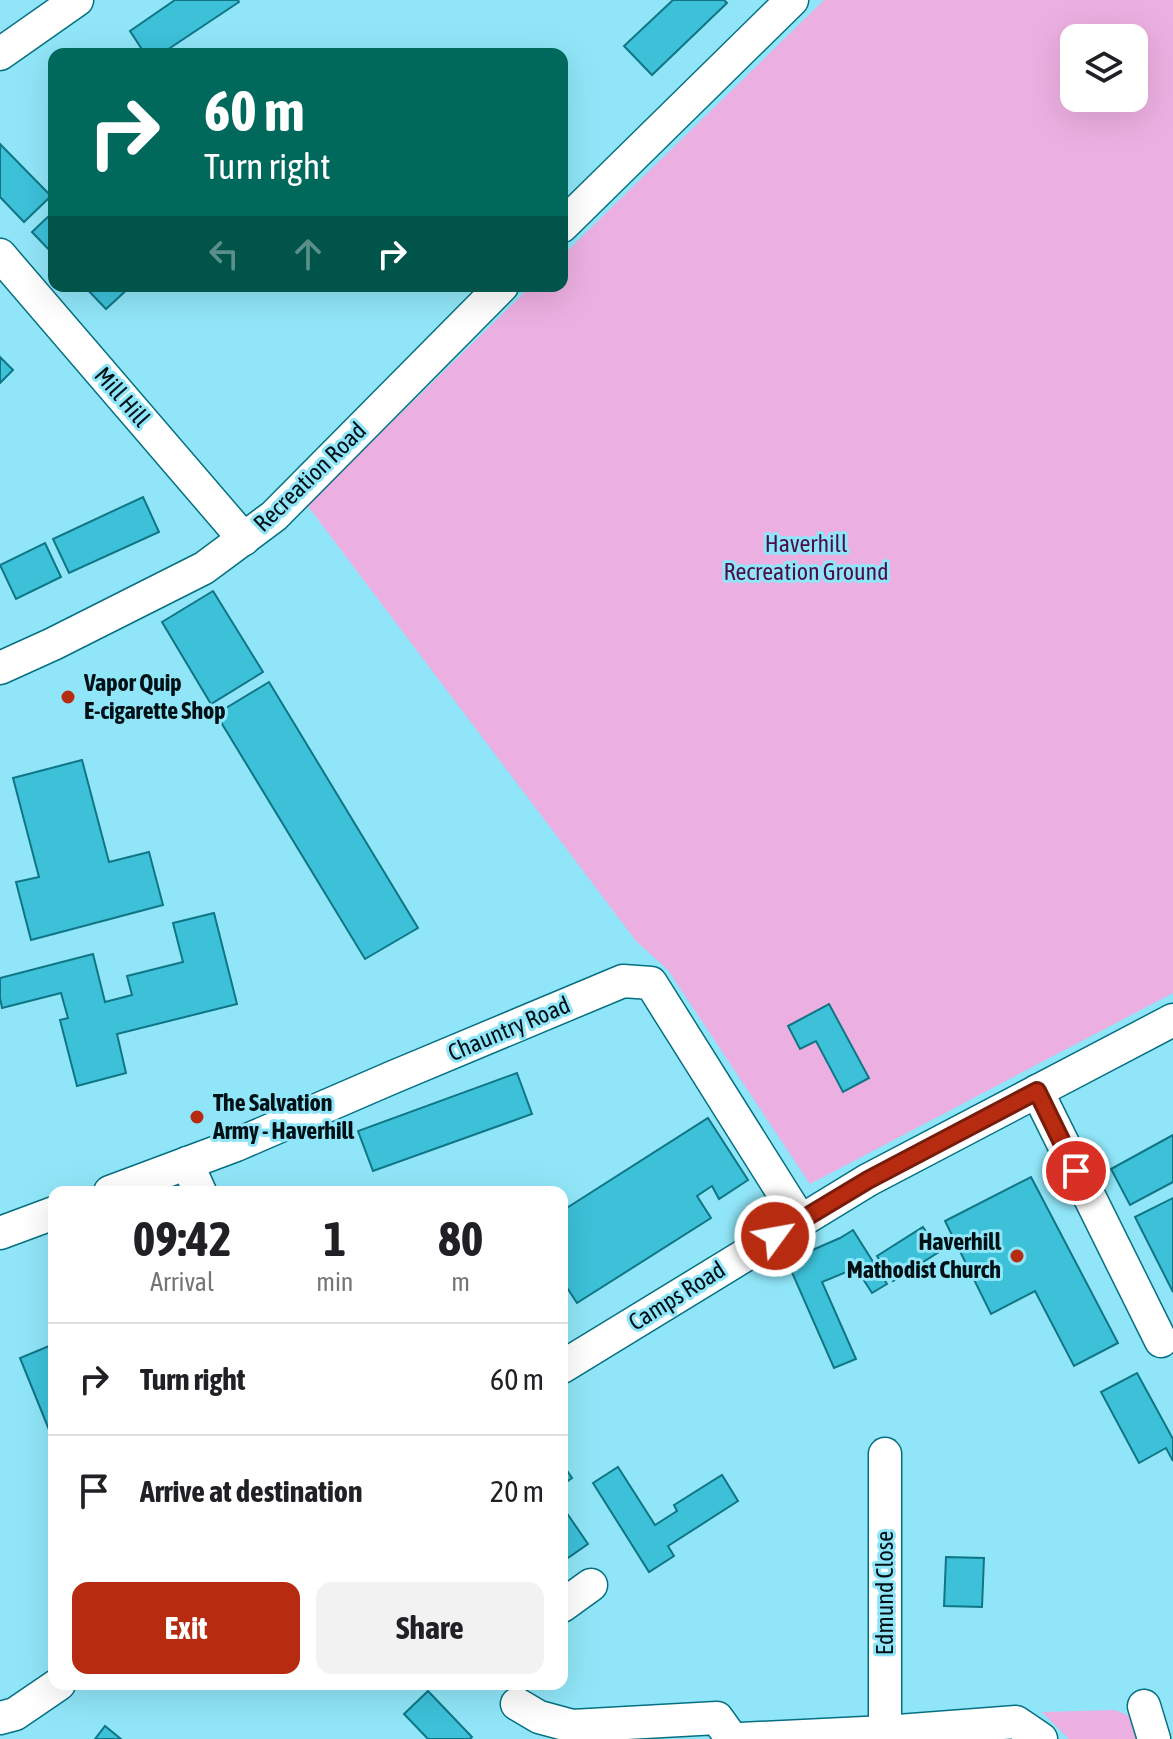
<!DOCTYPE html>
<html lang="en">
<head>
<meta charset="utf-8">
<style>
	:root { --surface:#fff; --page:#f2f2f2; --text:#202124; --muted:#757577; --line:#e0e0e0; --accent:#b72b10 }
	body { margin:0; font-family:"Asap Condensed",sans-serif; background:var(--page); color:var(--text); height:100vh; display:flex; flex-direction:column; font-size:30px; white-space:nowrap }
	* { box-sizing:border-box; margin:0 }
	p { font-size:26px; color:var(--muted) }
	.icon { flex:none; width:44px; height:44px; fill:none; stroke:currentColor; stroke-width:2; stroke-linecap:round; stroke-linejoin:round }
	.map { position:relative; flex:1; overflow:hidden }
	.drawer { position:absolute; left:48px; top:1186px; width:520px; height:504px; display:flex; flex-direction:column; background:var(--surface); border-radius:16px; box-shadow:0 8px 32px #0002 }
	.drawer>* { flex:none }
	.banner { position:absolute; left:48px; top:48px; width:520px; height:244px; border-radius:16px; box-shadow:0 8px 32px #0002; background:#00695c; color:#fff; overflow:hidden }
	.fabs { position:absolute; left:1060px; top:24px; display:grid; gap:16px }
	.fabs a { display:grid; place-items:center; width:88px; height:88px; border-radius:16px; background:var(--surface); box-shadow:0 8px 32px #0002; font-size:40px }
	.pin { position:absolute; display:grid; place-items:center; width:68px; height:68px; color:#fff; margin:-34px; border:4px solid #fff; border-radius:50%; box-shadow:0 2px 8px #0007 }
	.me { position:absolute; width:88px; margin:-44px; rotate:58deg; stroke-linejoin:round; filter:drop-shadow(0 0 6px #0008) }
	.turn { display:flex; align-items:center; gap:28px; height:168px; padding:0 24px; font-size:36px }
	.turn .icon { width:104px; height:104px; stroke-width:2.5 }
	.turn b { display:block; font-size:56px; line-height:68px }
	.lanes { display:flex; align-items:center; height:76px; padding:0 24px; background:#0003; justify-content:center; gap:40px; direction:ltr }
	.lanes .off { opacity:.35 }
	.eta { display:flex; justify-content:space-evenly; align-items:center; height:136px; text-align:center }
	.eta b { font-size:48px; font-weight:700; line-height:56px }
	.cta { display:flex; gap:16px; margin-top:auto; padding:16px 24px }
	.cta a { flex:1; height:92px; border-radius:16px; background:var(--accent); color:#fff; font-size:32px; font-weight:700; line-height:92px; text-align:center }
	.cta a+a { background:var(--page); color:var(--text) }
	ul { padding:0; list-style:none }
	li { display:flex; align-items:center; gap:24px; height:112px; padding:0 24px; border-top:2px solid var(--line) }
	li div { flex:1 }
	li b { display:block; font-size:30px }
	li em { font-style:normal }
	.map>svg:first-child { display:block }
</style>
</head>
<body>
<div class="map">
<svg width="1173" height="1739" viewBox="0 0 1173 1739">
	<rect width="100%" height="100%" fill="#90e6f8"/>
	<g fill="#ecafe1" fill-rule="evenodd">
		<path d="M824,0H1173V993L810,1184L668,970L636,941L307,505L531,286H562V256ZM1074,38H1134V98H1074Z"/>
		<path d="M1115,1710L1137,1719L1144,1739H1069L1042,1712Z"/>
	</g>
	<g fill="#3cc1d9" stroke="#107585" stroke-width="2">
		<path d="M175,0H238L239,2L161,54H145L130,31Z"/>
		<path d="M673,0H724L727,3L652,75L624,46Z"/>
		<path d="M0,144L51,196L24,222L0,197Z"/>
		<path d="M54,211V255L32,232Z"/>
		<path d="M84,286H131L106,309Z"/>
		<path d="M0,357L13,370L0,383Z"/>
		<path d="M143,497L159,532L69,573L53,539Z"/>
		<path d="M45,543L61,577L16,599L0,565Z"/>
		<path d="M213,591L263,672L211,704L162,622Z"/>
		<path d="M269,682L418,928L365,959L216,714Z"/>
		<path d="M82,760L109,862L149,852L163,905L31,940L16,882L39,877L13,778Z"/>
		<path d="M214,913L237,1004L117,1034L126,1073L77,1086L60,1020L68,1018L61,993L2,1008L0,998V978L93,954L105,1002L132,995L127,976L183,962L173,923Z"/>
		<path d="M829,1004L869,1078L843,1092L816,1041L800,1049L788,1026Z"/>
		<path d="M517,1073L532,1114L373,1171L358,1131Z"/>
		<path d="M708,1118L748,1180L719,1199L712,1186L697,1196L711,1218L577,1303L562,1280V1211Z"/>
		<path d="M1173,1135V1182L1130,1205L1111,1169Z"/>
		<path d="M1031,1177L1118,1343L1074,1366L1035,1291L991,1314L945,1221Z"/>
		<path d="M1173,1198V1292L1135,1217Z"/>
		<path d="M923,1227L939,1252L893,1281L877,1256Z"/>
		<path d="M853,1230L887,1284L872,1293L856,1268L822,1282L856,1359L834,1368L787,1261L840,1238Z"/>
		<path d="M54,1344V1442L20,1358Z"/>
		<path d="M1137,1373L1173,1439V1461L1166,1448L1139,1463L1101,1392Z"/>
		<path d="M562,1463L572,1478L562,1485Z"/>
		<path d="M618,1467L655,1525L677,1511L674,1505L722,1475L738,1501L668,1546L674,1556L649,1572L593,1483Z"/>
		<path d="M562,1506L588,1544L562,1562Z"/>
		<path d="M946,1557L984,1558L982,1607L944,1606Z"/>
		<path d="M428,1691L472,1737L470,1739H428L404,1714Z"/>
		<path d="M105,1726L121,1739H95Z"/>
	</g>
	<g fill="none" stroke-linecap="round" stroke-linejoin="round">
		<defs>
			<g id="minor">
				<path d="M0,54L77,0"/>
				<path d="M562,226L792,0"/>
				<path d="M0,255L244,539"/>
				<path d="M0,668L53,644L204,568L274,516L502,286"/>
				<path d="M1037,1091L1161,1341"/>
				<path d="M187,1163L200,1192"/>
				<path d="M110,1192L236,1145L391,1078L623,981L651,983L800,1220"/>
				<path d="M0,1233L54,1213"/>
				<path d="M562,1367L868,1180L1173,1020"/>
				<path d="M562,1606L591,1585"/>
				<path d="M517,1704L539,1717L572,1726L717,1718L732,1739"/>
				<path d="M1144,1706L1154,1739"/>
				<path d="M0,1718L15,1714L59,1684"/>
				<path d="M885,1732V1454"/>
				<path d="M740,1739L885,1732L1016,1722L1041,1739"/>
			</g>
		</defs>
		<use href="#minor" stroke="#057081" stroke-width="35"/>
		<use href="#minor" stroke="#fff" stroke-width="32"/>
	</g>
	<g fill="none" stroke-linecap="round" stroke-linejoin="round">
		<defs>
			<path id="route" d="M775,1236L868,1180L1037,1091L1076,1171"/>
		</defs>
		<use href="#route" stroke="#771c0a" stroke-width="20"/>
		<use href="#route" stroke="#b72b10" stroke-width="14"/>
	</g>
	<g fill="#b72b10" stroke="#90e6f8" stroke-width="3">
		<circle cx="68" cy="697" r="8"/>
		<circle cx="197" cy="1117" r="8"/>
		<circle cx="1017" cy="1256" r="8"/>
	</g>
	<g text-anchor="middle" stroke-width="6" stroke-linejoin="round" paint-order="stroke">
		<g font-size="24" fill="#001116" stroke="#90e6f8">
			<text transform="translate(122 397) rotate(49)" y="8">Mill Hill</text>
			<text transform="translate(310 477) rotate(-44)" y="8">Recreation Road</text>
			<text transform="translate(509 1029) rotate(-23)" y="8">Chauntry Road</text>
			<text transform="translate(677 1296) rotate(-32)" y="8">Camps Road</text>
			<text transform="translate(885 1593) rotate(-90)" y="8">Edmund Close</text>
		</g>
		<g font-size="24" fill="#4d0d47" stroke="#90e6f8">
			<text x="806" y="552">Haverhill<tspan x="806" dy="28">Recreation Ground</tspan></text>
		</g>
		<g font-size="24" font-weight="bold" fill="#001116" stroke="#90e6f8" text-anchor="start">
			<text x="84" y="691">Vapor Quip<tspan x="84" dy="28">E-cigarette Shop</tspan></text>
			<text x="213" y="1111">The Salvation<tspan x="213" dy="28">Army - Haverhill</tspan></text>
			<text x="1001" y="1250" text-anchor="end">Haverhill<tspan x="1001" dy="28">Mathodist Church</tspan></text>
		</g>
	</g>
</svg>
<div class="fabs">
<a><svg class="icon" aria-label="layers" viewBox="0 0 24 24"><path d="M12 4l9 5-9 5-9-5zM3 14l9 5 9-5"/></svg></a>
</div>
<div class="pin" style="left:1076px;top:1171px;background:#d93025"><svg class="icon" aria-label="arrive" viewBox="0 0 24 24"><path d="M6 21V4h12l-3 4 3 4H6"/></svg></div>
<svg class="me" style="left:775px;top:1236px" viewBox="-20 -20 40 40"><circle r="17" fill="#b72b10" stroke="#fff" stroke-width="3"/><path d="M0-11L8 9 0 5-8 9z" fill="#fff"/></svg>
<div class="banner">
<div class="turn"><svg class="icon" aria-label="right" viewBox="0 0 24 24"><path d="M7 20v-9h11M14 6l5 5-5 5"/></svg><div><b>60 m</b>Turn right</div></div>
<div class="lanes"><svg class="icon off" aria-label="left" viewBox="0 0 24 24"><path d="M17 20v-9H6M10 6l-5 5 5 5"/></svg><svg class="icon off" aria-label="ahead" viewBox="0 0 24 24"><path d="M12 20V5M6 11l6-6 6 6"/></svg><svg class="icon" aria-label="right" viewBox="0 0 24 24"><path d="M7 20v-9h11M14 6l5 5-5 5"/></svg></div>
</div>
<section class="drawer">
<div class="eta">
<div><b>09:42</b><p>Arrival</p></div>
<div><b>1</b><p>min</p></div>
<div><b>80</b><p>m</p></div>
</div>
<ul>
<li><svg class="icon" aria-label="right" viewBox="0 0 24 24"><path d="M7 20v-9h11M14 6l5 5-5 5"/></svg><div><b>Turn right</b></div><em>60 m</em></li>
<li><svg class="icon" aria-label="arrive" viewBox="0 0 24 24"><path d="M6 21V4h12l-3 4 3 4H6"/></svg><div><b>Arrive at destination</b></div><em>20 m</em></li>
</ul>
<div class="cta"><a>Exit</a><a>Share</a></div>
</section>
</div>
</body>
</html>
